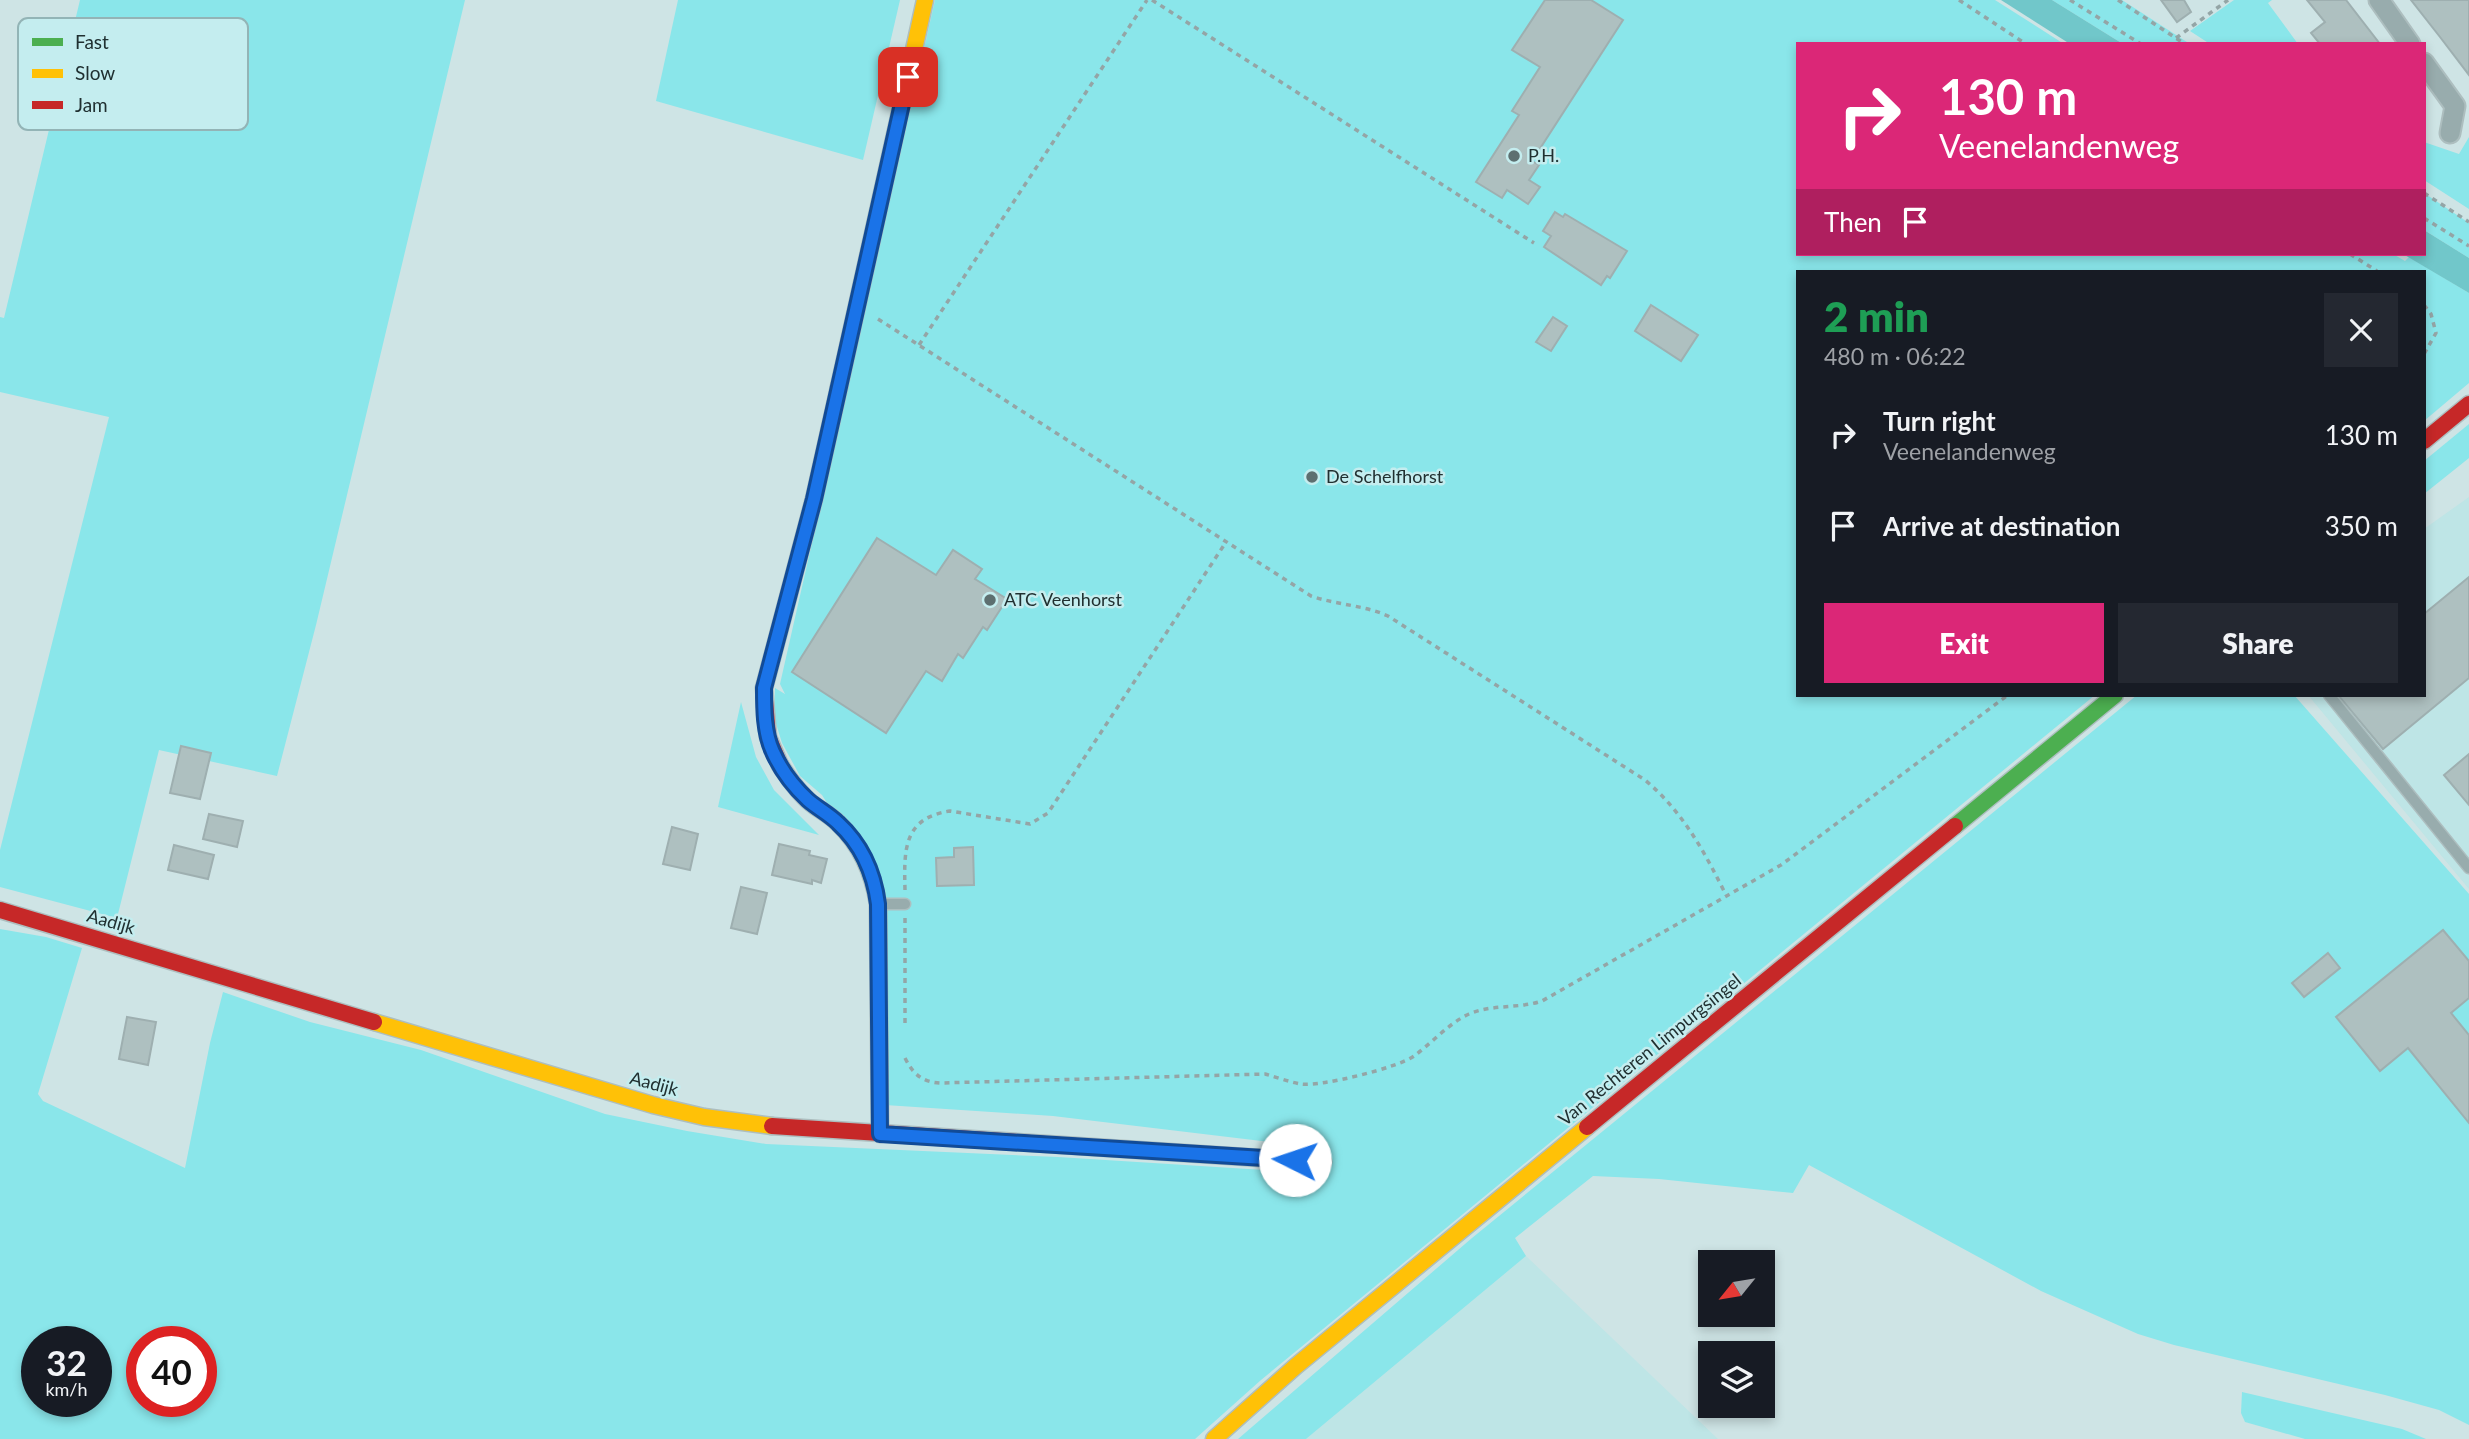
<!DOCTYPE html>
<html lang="en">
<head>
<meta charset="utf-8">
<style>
	:root { --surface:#171b24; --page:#242831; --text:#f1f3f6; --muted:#9ea1a6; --accent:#db2777 }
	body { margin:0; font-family:Lato,sans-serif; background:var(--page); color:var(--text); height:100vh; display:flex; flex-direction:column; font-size:26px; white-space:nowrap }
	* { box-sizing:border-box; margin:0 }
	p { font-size:23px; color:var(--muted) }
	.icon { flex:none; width:38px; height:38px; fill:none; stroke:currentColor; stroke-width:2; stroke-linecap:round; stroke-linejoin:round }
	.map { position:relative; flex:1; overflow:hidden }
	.side { position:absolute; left:1796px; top:270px; width:630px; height:427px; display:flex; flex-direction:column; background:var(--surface); border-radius:0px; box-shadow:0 4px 10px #0003 }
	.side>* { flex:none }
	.top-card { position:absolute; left:1796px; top:42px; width:630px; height:214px; border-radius:0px; box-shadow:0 4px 10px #0003; background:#db2777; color:#fff; overflow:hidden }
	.needle { width:46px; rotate:240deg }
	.controls { position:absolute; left:1698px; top:1250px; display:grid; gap:14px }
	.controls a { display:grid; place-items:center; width:77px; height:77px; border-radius:0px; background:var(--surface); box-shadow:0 4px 10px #0003; font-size:35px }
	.speed { position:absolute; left:21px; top:1326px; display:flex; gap:14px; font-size:35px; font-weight:700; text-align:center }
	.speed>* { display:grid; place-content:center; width:91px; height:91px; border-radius:50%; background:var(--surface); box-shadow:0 4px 10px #0003; line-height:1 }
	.speed small { font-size:18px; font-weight:400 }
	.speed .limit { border:10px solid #d22; background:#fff; color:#111 }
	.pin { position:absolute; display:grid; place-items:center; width:60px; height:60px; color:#fff; margin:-30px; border-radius:14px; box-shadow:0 4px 10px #0006 }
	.me { position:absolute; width:77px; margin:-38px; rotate:274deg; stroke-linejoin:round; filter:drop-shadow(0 0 5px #0008) }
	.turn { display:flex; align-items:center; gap:24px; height:147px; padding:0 28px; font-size:32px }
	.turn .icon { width:91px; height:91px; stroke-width:2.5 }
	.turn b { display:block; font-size:49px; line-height:60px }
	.then { display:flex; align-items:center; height:66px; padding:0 28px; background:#0003; gap:14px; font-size:26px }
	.round { display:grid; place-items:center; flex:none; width:74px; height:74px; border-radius:0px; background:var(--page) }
	.summary { display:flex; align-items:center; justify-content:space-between; height:119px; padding:0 28px }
	h1 { font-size:42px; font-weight:800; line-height:52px; color:#1e9e55 }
	.primary-button { display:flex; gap:14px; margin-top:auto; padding:14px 28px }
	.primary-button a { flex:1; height:80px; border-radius:0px; background:var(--accent); color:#fff; font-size:28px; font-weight:800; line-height:80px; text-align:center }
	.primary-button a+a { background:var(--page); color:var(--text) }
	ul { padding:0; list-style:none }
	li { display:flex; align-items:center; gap:21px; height:91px; padding:0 28px }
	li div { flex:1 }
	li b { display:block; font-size:26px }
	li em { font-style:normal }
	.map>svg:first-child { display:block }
</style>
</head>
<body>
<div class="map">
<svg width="2469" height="1439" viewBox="0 0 2469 1439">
	<rect width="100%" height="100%" fill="#cee4e5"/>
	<g fill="#bee5e6">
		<path d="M2469,497V889L2308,695H2424V529Z"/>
		<path d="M1526,1256L1718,1439H1306Z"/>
	</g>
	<g fill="#8ae6ea" fill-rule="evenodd">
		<path d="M80,0H465L316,625L277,776L159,750L117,918L0,887V850L109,417L0,392V317L4,318Z"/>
		<path d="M678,0H900L863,160L656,101Z"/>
		<path d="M935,0H1995L2064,44H1797V254H2393L2405,261L2409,257L2469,293V383L2424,421V271H1797V695H2095L1261,1380L1195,1439H0V929L46,937L82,948L38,1094L43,1101L185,1168L210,1043L223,992L310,1022L421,1050L605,1114L687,1131L766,1144L1058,1157L1329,1174V1149L1053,1116L885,1105L884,894L822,795L800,776L782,743L774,717L775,688L785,694L780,684ZM37,1342H96V1402H37ZM142,1342H201V1402H142Z"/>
		<path d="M2052,0H2122L2190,44H2123Z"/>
		<path d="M2234,0H2272L2268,3L2298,44H2210L2190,31Z"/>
		<path d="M2469,137V209L2424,180V142L2459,154Z"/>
		<path d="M2424,193L2469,223V258L2424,230Z"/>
		<path d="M2469,424V458L2424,494V461Z"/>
		<path d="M2137,695H2294L2469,894V1425L2439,1410L2385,1395L2174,1345L2138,1334L2041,1291L1809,1165L1793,1193L1659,1179L1593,1176L1515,1238L1526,1256L1306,1439H1238L1472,1238Z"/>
		<path d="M741,702L756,757L774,790L819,835L718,807Z"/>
		<path d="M2242,1392L2402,1429L2426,1439H2305L2245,1422L2241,1413Z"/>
	</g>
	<g fill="#71c7ca">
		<path d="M2001,0H2052L2123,44H2070Z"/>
		<path d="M2424,230L2469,258V293L2403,254H2424Z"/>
	</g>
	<g fill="#aec0c0" stroke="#9eafb0" stroke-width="2">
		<path d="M1545,0H1591L1623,20L1532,161L1539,165L1529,180L1540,187L1528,204L1507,190L1502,198L1476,182L1519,115L1512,111L1540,67L1512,50Z"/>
		<path d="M2161,0H2184L2191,12L2177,22Z"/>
		<path d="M2307,0H2346L2380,44H2320L2311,33L2325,22Z"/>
		<path d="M2411,0H2469V75L2440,37Z"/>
		<path d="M1555,212L1563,217L1565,214L1627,251L1610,278L1607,276L1601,285L1544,247L1551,236L1543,231Z"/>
		<path d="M1651,305L1698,335L1681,361L1635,331Z"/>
		<path d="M1553,317L1567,326L1551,351L1536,342Z"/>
		<path d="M877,538L936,575L953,550L982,569L975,579L1007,599L987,630L983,627L963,658L958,654L942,681L926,671L886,733L792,672Z"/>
		<path d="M2469,577V678L2383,749L2338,695H2424V614Z"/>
		<path d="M181,746L211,753L200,799L170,793Z"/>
		<path d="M2469,754V805L2444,775Z"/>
		<path d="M209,814L243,821L237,847L203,839Z"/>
		<path d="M672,827L698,834L690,870L663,864Z"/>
		<path d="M779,844L810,851L809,855L827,859L821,883L812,880V884L772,875Z"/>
		<path d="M174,845L214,855L208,879L168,870Z"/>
		<path d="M973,847L974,885L937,886L936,858L954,857V848Z"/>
		<path d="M741,887L767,893L757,934L731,928Z"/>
		<path d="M2443,930L2469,961V998L2451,1013L2469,1035V1123L2408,1048L2380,1071L2336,1017Z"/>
		<path d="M2328,953L2340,968L2304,997L2292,983Z"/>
		<path d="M127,1017L156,1022L148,1065L119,1059Z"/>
	</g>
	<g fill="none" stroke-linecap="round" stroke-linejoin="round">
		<defs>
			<g id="lane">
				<path d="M2329,695L2469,868"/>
				<path d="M879,904H905"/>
			</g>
			<g id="street">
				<path d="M2379,0L2410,44"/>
				<path d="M2424,63L2455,106L2450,133"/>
			</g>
			<g id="fast">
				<path d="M780,765C789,779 799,793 811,803C820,810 830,815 838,823C861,845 873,873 878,904L880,1134"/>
				<path d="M1955,826L2115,695"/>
			</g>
			<g id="slow">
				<path d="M839,387L925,0"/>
				<path d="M374,1022L653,1105L704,1117L772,1126"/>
				<path d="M1214,1439L1296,1366L1587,1127"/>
			</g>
			<g id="jam">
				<path d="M2424,441L2469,404"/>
				<path d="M780,765L768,737L764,688L814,499L839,387"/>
				<path d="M0,910L374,1022"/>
				<path d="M772,1126L1323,1162"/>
				<path d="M1587,1127L1955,826"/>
			</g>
		</defs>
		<use href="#lane" stroke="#adbebf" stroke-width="13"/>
		<use href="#street" stroke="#adbebf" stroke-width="23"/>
		<use href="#fast" stroke="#adbebf" stroke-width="19"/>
		<use href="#slow" stroke="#adbebf" stroke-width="19"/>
		<use href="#jam" stroke="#adbebf" stroke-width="19"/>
		<g stroke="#94a5a6" stroke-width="3.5" stroke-dasharray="5 5" stroke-linecap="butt">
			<path d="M1152,0L1534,243"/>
			<path d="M1959,0L2026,44"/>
			<path d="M2070,0L2141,44"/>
			<path d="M2118,0L2185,44"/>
			<path d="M2176,38L2228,0"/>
			<path d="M2424,193L2469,222"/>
			<path d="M2424,218L2469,246"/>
			<path d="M2350,254L2377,271"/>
			<path d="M2424,305L2431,314L2436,333L2424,354"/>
			<path d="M878,319L1311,596C1337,605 1364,605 1388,616L1645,780C1683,812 1704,851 1726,895"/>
			<path d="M919,345L1147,0"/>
			<path d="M905,890C904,850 903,818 950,811L1030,824L1048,813L1226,542"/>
			<path d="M905,918V1026"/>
			<path d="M905,1058C913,1074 922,1082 940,1083L1265,1074C1276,1077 1289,1082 1301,1084C1320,1087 1397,1068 1414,1056C1432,1043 1449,1023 1469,1014C1492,1004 1518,1009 1542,1001L1781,865L2008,695"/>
		</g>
		<use href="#lane" stroke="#98acad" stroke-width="10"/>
		<use href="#street" stroke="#98acad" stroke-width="19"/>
		<use href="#fast" stroke="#4caf50" stroke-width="16"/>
		<use href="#slow" stroke="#ffc107" stroke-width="16"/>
		<use href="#jam" stroke="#c62828" stroke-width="16"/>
	</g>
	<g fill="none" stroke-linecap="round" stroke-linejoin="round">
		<defs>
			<path id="route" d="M908,77L814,499L764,688C764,708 764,733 773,752C781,770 794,787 808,800C817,808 829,814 838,823C861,844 874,873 878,904L880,1134L1295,1160"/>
		</defs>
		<use href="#route" stroke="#114b97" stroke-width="18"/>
		<use href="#route" stroke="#1a73e8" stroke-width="12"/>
	</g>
	<g fill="#5d6f70" stroke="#c4edef" stroke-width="2.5">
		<circle cx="1514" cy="156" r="7"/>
		<circle cx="1312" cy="477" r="7"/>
		<circle cx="990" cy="600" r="7"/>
	</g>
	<g text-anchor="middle" stroke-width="5" stroke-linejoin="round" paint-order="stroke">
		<g font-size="18" fill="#203031" stroke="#c4edef" text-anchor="start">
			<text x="1528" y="162">P.H.</text>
			<text x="1326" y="483">De Schelfhorst</text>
			<text x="1004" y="606">ATC Veenhorst</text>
		</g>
		<g font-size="18" fill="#203031" stroke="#c4edef">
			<text transform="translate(111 922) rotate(16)" y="6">Aadijk</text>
			<text transform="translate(1650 1050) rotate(-39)" y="6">Van Rechteren Limpurgsingel</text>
			<text transform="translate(654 1084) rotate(15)" y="6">Aadijk</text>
		</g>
	</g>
	<rect x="18" y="18" width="230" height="112" rx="10" fill="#c4edef" stroke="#93b4b6" stroke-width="2"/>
	<rect x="32" y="38" width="31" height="8" fill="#4caf50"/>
	<rect x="32" y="69" width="31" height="9" fill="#ffc107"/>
	<rect x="32" y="101" width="31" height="8" fill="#c62828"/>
	<g font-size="19" fill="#203031">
		<text x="75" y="49">Fast</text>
		<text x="75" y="80">Slow</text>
		<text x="75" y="112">Jam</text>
	</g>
</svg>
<div class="controls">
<a><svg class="needle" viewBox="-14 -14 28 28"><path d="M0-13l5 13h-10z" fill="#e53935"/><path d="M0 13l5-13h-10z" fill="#9ea1a6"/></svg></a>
<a><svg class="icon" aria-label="layers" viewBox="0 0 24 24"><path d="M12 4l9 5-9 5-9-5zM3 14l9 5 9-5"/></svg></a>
</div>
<div class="speed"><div>32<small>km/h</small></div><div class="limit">40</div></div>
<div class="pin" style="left:908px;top:77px;background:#d93025"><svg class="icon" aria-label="arrive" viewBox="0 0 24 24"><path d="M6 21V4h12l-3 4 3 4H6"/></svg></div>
<svg class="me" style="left:1295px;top:1160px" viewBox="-20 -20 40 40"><circle r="19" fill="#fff"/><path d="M0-13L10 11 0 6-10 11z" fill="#1a73e8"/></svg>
<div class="top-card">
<div class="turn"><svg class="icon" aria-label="right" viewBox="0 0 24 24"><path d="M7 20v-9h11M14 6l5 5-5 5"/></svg><div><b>130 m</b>Veenelandenweg</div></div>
<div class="then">Then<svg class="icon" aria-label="arrive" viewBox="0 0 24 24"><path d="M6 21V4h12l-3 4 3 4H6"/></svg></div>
</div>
<section class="side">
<div class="summary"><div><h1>2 min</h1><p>480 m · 06:22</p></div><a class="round"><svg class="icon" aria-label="close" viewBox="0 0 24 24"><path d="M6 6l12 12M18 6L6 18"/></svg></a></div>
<ul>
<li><svg class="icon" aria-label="right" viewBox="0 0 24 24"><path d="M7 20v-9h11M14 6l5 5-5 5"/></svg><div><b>Turn right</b><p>Veenelandenweg</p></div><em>130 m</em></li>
<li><svg class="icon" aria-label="arrive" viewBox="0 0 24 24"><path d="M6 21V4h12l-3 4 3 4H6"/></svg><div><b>Arrive at destination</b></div><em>350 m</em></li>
</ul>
<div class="primary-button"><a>Exit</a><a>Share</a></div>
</section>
</div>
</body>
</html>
